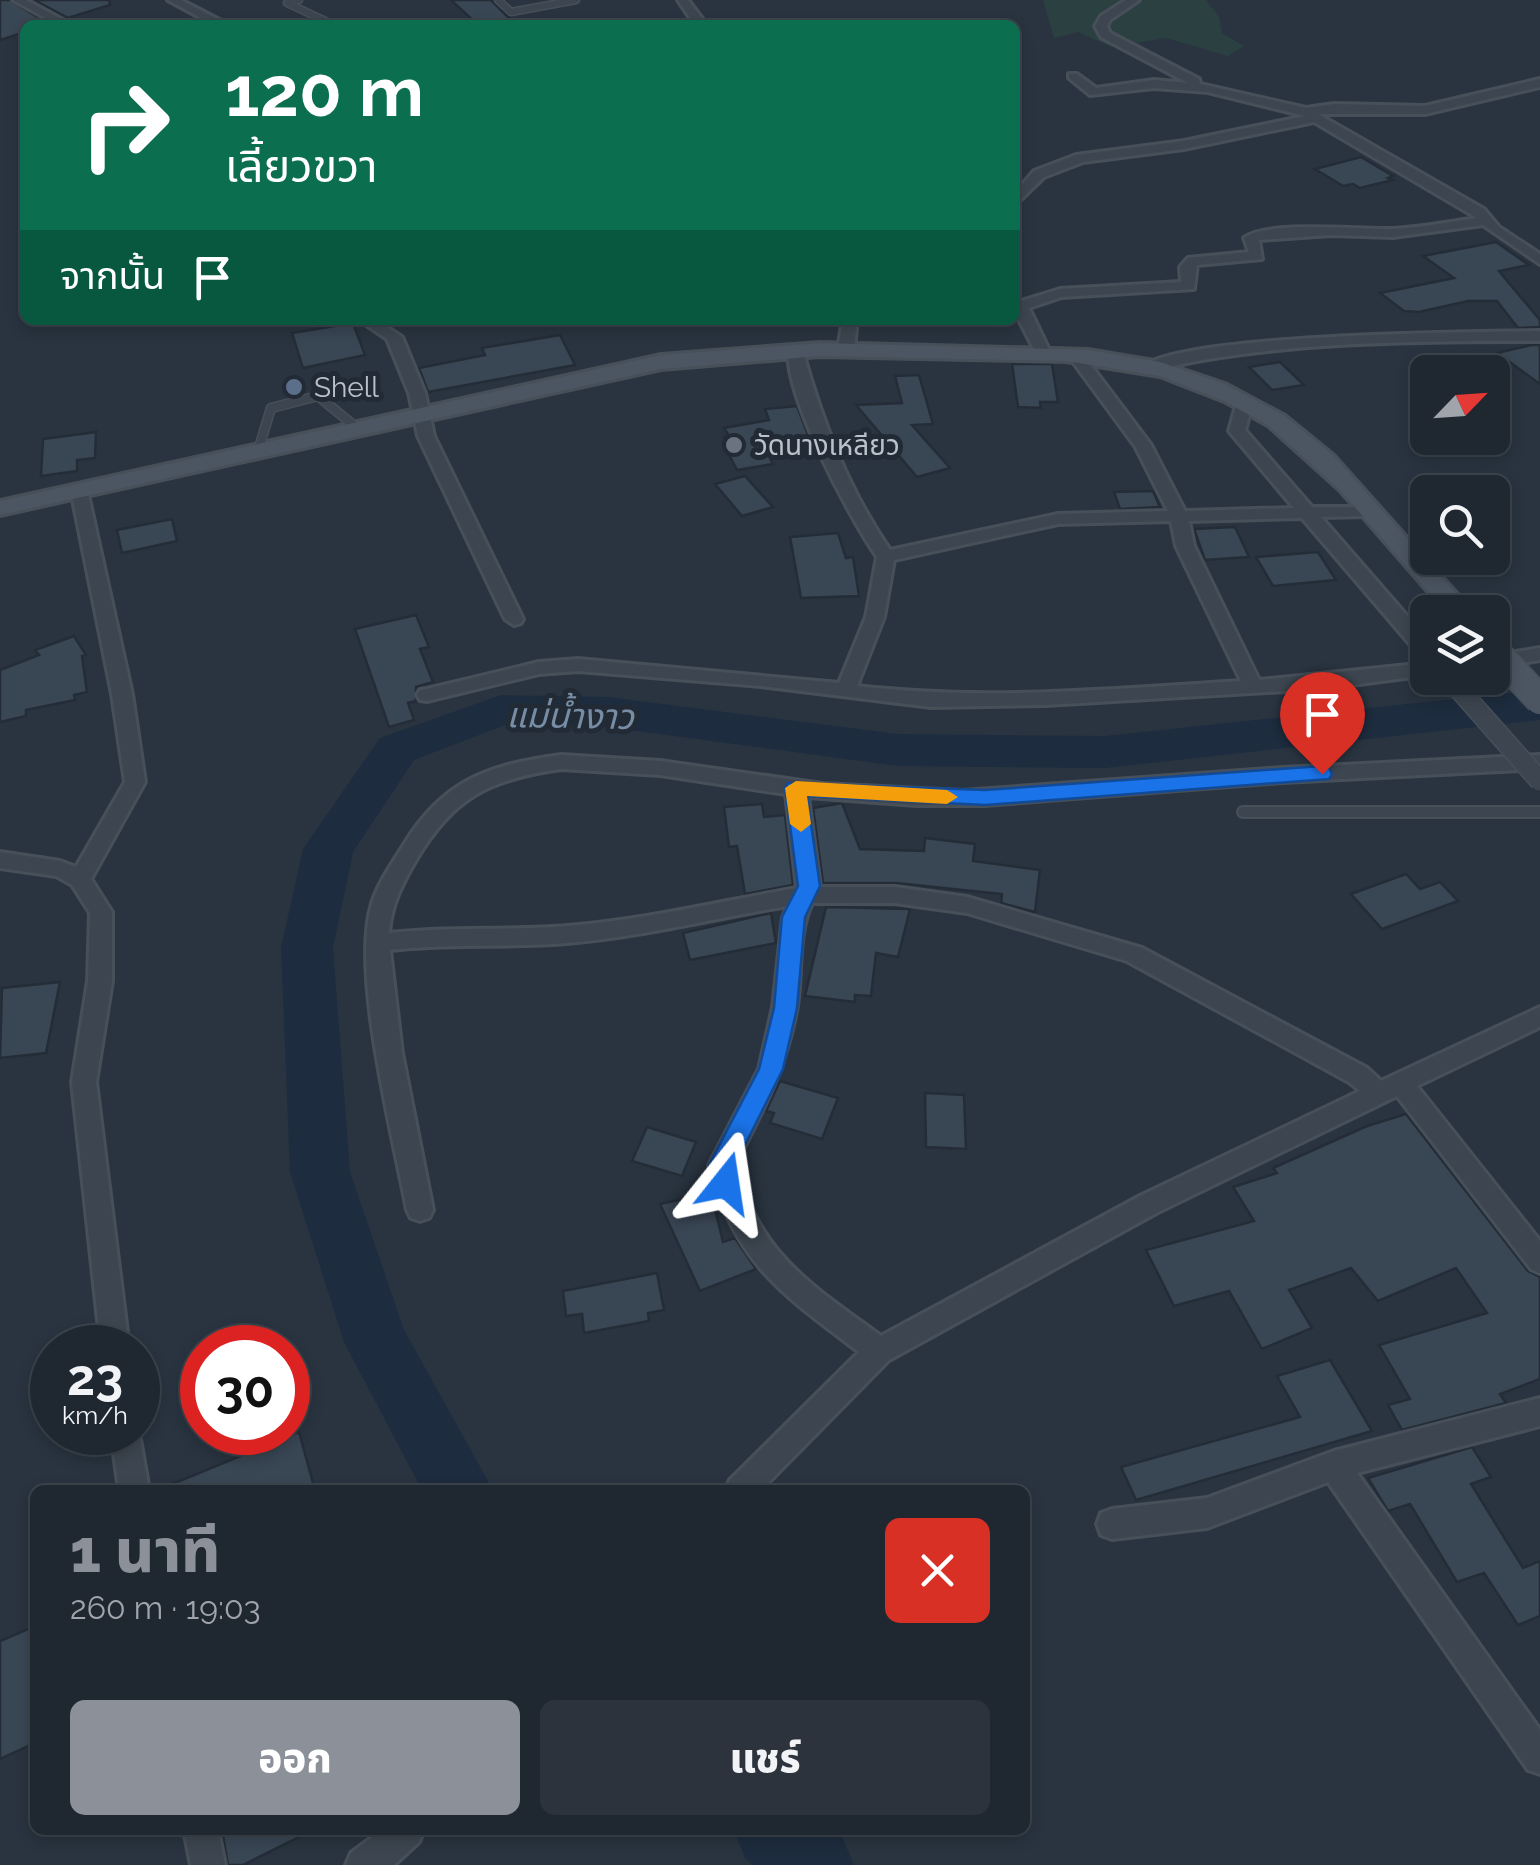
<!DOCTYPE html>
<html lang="th">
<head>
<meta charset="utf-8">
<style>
	:root { --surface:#1f2730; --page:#2c333c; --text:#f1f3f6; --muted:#a1a5ab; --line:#3c444c; --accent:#8c9099 }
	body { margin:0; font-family:Raleway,"Noto Sans Thai",sans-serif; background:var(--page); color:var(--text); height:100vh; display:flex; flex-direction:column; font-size:38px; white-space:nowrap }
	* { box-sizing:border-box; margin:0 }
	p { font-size:32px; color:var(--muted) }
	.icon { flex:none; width:55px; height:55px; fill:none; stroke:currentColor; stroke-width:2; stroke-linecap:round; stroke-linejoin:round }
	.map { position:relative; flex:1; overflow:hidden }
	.drawer { position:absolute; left:30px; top:1485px; width:1000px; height:350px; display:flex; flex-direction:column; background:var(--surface); border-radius:15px; box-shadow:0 5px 15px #0003,0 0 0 2px var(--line) }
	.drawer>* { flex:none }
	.guide { position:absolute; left:20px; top:20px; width:1000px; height:305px; border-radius:15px; box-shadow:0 5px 15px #0003,0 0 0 2px var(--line); background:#0b6e4f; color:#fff; overflow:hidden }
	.needle { width:65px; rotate:65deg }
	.buttons { position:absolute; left:1410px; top:355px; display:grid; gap:20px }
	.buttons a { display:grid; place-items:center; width:100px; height:100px; border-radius:15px; background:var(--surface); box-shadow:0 5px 15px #0003,0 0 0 2px var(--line); font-size:50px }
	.speed { position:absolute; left:30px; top:1325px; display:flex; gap:20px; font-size:50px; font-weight:700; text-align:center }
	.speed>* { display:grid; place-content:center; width:130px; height:130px; border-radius:50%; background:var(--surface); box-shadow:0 5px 15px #0003,0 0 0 2px var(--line); line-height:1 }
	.speed small { font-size:25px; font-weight:400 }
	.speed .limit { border:15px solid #d22; background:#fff; color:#111 }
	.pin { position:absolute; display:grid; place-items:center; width:85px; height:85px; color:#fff; margin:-102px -42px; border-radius:50% 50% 50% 0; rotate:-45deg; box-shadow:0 0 10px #0007 }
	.pin .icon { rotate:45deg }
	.me { position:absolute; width:110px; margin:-55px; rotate:15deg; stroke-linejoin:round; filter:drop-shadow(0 0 8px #0008) }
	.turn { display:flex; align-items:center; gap:35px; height:210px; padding:0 40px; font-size:45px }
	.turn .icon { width:130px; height:130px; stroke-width:2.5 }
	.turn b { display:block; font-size:70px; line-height:85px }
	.then { display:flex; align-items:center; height:95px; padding:0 40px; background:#0003; gap:20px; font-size:38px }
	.round { display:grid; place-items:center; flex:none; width:105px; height:105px; border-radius:15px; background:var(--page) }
	.headline { display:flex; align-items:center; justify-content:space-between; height:170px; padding:0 40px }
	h1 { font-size:60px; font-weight:800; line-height:75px; color:var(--accent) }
	.cta { display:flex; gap:20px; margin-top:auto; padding:20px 40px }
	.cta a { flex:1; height:115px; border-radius:15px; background:var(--accent); color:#fff; font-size:40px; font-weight:800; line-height:115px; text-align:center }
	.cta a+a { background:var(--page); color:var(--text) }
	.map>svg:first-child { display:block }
</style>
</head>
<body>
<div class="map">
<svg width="1540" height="1865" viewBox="0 0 1540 1865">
	<rect width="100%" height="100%" fill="#293440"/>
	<path fill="#2b4041" d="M1043,0H1206L1219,17L1222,33L1244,46L1228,56L1166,38L1111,47L1078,32L1054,38Z"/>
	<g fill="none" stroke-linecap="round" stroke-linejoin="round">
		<g fill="#1d2c3e" fill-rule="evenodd">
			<path d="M1540,690V720L1105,768L898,766L608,727L505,725L414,760L353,852L333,948L350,1172L404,1330L493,1490H422L344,1342L290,1172L281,948L303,849L380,738L501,695L608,697L898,734L1105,736Z"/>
			<path d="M734,1830H834L842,1837L854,1865H753L745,1858Z"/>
		</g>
	</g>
	<g fill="#394654" stroke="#242d37" stroke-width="2.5">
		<path d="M0,0H10L49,24L25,25V32L0,40Z"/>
		<path d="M34,0H109L110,5L68,18Z"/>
		<path d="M451,0H491L510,19L478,25Z"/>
		<path d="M1361,157L1393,176L1388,178L1393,180L1360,188L1353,184L1343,186L1315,169Z"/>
		<path d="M1496,242L1529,265L1499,271L1540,320V327L1518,328L1497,301H1468L1419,312L1404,311L1380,293L1454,278L1423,256Z"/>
		<path d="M353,323L365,355L303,368L292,333Z"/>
		<path d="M560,335L575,365L428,392L419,368L485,355L482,348Z"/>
		<path d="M1531,345H1540V384L1497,353Z"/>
		<path d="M1280,362L1304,385L1272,390L1249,367Z"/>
		<path d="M1012,364H1052L1058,402H1040L1041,408L1018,407Z"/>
		<path d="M919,375L933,424L912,425L950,468L917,477L856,405L902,403L895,376Z"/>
		<path d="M797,406L810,440L763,445L773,464L737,470L723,443H727L724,437L729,436L724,428L769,420L765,409Z"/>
		<path d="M96,432L95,458L77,460V471L41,476L43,439Z"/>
		<path d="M745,476L773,507L742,516L715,484Z"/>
		<path d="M1153,491L1160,507L1120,509L1114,492Z"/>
		<path d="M172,519L177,541L122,553L117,530Z"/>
		<path d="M1235,527L1249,557L1205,560L1194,529Z"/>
		<path d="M838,533L846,558L853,557L859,596L801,598L790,537Z"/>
		<path d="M1318,552L1336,580L1273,586L1256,557Z"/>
		<path d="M416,615L429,647L420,649L433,682L416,687V701L408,703L414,720L389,727L355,629Z"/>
		<path d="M74,636L86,655L82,656L87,692L74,695L75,700L26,710V716L0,722V670L39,655L35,650Z"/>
		<path d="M842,803L860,849L924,851L925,838L975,844L973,861L1040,870L1035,912L1001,903L1002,894L896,883H823L813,808Z"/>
		<path d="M762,804L764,817L785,815L793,885L745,894L737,846L729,847L724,807Z"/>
		<path d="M1406,874L1420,889L1440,882L1458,901L1382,929L1351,894Z"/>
		<path d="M826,907L910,909L898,957L876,953L871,996L855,995V1002L805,996Z"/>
		<path d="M771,913L776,943L690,960L683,933Z"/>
		<path d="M60,982L46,1053L0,1058L2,988Z"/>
		<path d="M780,1081L838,1098L822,1139L770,1123L774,1113L766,1111Z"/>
		<path d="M925,1093L964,1095L966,1149L926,1147Z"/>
		<path d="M1406,1114L1528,1271L1540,1277V1379L1500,1394L1506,1403L1402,1430L1388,1405L1410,1399L1379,1345L1487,1313L1456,1268L1378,1301L1351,1268L1289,1290L1312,1328L1262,1349L1229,1291L1174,1306L1146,1250L1254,1221L1233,1187L1277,1173L1273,1168L1367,1126Z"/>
		<path d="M647,1127L696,1142L682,1176L632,1161Z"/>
		<path d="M711,1193L723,1242L735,1238L756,1269L700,1291L660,1204Z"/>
		<path d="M657,1273L664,1310L648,1313L649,1321L584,1333L582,1314L566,1316L563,1291Z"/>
		<path d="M1330,1360L1372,1431L1136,1500L1121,1467L1300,1417L1277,1376Z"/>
		<path d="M299,1432L315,1490H160V1489Z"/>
		<path d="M1472,1447L1491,1477L1471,1484L1523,1568L1540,1561V1616L1518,1625L1484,1573L1457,1582L1410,1504L1388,1511L1368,1478Z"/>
		<path d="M35,1626V1743L0,1759V1641Z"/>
		<path d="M222,1830H313L243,1865H228Z"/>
	</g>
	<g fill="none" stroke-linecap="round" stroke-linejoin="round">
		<defs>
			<g id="service-far2">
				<path d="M299,0L287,3L334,25"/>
				<path d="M498,0L511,12L576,0"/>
			</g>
			<path id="service-far1" d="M258,451L271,408L318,396L357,428"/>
			<path id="service" d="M1243,812H1540"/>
			<g id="minor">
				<path d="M13,0H26L72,25H58Z"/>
				<path d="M168,0H181L229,25H214Z"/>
				<path d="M678,0H688L707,25H695Z"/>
				<path d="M1126,0H1139L1110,20L1107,26L1110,33L1199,79L1200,84L1306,108L1334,104L1425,106L1540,79V87L1425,114H1318L1484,209L1499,227L1540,254V264L1483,225L1393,237L1331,235L1259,240L1262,259L1197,265L1194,289L1062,297L1029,308L1051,354L1038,357L1015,312V303L1060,289L1181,282L1180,267L1188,258L1249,252L1244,238C1269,220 1358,230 1391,229C1419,228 1449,222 1477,218L1314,122L1184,149L1083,162L1044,177L1015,205V193L1034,171L1076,155L1184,141L1305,116L1208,92L1154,88L1090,95L1069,78V74H1077L1096,88L1154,80L1188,83L1101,37L1095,26L1101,16Z"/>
				<path d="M359,320H376L402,337L425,393L434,436L523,619L521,623L514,625L505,619L418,436L409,393L387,339Z"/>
				<path d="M843,320H857L854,348L846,353L838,348Z"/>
				<path d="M1540,331V341C1418,341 1268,341 1151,371L1143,366C1188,334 1471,332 1540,331Z"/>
				<path d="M789,346L802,349C822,421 848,489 890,550L1058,514L1168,511L1135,446L1068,355L1076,350L1081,352L1151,445L1185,511L1294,508L1229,431L1237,402L1251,399L1253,402L1245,430L1312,507H1375V515L1369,516L1321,517L1428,640V659L1421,657L1302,518L1189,521L1194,546L1259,680L1428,663V675L1321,689L1046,705L931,707L761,686L578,671L539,674L427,701L420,700L417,695L420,690L427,689L539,662L578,659L839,683L866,617L877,557C850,518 781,390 789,346ZM1171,521L1176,546L1241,681C1113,689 985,701 857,686L884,617L894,560L1058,524Z"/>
				<path d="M79,485L87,490L132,694L145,782L91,879L112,912V981L96,1082L129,1348H101L72,1082L88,981L90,913L72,885L56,876L0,868V852L60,861L76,867L125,782L112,694L71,490Z"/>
				<path d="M1540,648V660L1492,668V656Z"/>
				<path d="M561,755L660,761L823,784L962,791L1283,768L1540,755V769L1283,782L985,805H916L808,797L820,887H895L967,897L1142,948L1367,1068L1381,1081L1540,1007V1027L1417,1086L1540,1241V1273L1531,1269L1397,1096L1158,1212L889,1360L761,1490H725L730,1480L859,1352C782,1294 735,1263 709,1165L759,1069L773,1007L783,917L788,906C715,918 641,937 567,943C507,948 449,943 390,950L402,1053L433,1210L429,1218L420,1221L411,1218L407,1210C393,1135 352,977 371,907C376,886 392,864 403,846C443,780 488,765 561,755ZM561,769L660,775L786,794L797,888C721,901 644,920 567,926C507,931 449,926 389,933C391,905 402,884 416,860C453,797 490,779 561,769ZM812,903H895L967,913L1127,961L1349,1082L1360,1091L1140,1196L881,1336C810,1284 760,1255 735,1165C762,1111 784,1073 796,1012C803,977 796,936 812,903Z"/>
				<path d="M1540,1398V1426L1357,1473L1540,1730V1774L1528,1770L1328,1482L1207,1528L1112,1539L1101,1535L1097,1524L1101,1513L1112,1509L1207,1498L1334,1451Z"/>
				<path d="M138,1428L149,1490H119L111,1432H138Z"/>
				<path d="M184,1830H218L225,1865H191Z"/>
				<path d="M382,1830H424L419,1842L394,1865H346L351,1853Z"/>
			</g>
			<path id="secondary" d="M820,343L1088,350L1160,362L1225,384L1285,416L1333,455L1473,612H1446L1340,490L1269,426L1224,401L1160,376L1066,361L820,356L661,369L0,515V501L661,355Z"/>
		</defs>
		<use href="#service-far2" stroke="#474f59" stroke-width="9"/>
		<use href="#service-far1" stroke="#474f59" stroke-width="11"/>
		<use href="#service" stroke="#474f59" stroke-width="14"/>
		<use href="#minor" stroke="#474f59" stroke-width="6"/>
		<use href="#secondary" stroke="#474f59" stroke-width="6"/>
		<use href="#service-far2" stroke="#3d4650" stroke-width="6"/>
		<use href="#service-far1" stroke="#3d4650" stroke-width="8"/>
		<use href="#service" stroke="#3d4650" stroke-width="10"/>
		<use href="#minor" fill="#3d4650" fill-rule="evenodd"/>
		<use href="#secondary" fill="#4c5663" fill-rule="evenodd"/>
		<defs>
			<path id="minor-bridge" d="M1449,678L1540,781"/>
			<path id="secondary-bridge" d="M1492,648L1540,700"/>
		</defs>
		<use href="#minor-bridge" stroke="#474f59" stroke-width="22" stroke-linecap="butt"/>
		<use href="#secondary-bridge" stroke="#474f59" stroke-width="31" stroke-linecap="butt"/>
		<use href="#minor-bridge" stroke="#3d4650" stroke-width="19"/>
		<use href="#secondary-bridge" stroke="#4c5663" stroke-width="28"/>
	</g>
	<path fill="#1a73e8" stroke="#114b97" stroke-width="2.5" d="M1322,766L1329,768L1332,774L1329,779L985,805L807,796L820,886L805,917L797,1008L783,1069L735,1165L738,1183L735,1191L726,1194L716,1191L709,1165L759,1069L774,1008L782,917L798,886L785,788L788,783L985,790Z"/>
	<path fill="#f59e0b" d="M796,781L947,790L958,797L947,804L807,796L811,824L801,832L790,824L785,788Z"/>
	<circle fill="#5c6f8a" stroke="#222b35" stroke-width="4" cx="294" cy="387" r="10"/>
	<circle fill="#6b7280" stroke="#222b35" stroke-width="4" cx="734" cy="445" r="10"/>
	<g text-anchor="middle" stroke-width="10" stroke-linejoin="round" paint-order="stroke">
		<g font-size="28" fill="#bac1ca" stroke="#222b35" text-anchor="start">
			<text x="314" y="397">Shell</text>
			<text x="754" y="455">วัดนางเหลียว</text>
		</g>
		<g font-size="35" font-style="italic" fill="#778da5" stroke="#222b35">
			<text transform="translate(570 716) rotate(1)" y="12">แม่น้ำงาว</text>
		</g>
	</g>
</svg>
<div class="buttons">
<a><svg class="needle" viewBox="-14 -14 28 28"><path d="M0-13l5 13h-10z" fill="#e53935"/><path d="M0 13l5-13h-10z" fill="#a1a5ab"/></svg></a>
<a><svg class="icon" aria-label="search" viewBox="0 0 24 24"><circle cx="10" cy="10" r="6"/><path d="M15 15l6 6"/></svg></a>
<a><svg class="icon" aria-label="layers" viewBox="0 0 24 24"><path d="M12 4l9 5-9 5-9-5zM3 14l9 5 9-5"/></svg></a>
</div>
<div class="speed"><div>23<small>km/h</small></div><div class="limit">30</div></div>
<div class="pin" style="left:1322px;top:774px;background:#d93025"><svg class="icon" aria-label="arrive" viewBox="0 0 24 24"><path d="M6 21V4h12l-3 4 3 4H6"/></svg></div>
<svg class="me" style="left:726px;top:1183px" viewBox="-20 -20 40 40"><path d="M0-17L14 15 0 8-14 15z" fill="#1a73e8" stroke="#fff" stroke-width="4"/></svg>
<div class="guide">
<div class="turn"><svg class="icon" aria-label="right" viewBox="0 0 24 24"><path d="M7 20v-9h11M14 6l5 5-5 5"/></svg><div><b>120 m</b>เลี้ยวขวา</div></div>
<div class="then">จากนั้น<svg class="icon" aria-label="arrive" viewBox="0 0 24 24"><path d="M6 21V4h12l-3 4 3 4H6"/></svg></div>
</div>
<section class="drawer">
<div class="headline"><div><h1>1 นาที</h1><p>260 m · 19:03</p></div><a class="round" style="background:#d93025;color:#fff"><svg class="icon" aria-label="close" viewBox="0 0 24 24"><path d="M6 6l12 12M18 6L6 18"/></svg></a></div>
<div class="cta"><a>ออก</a><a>แชร์</a></div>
</section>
</div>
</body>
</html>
